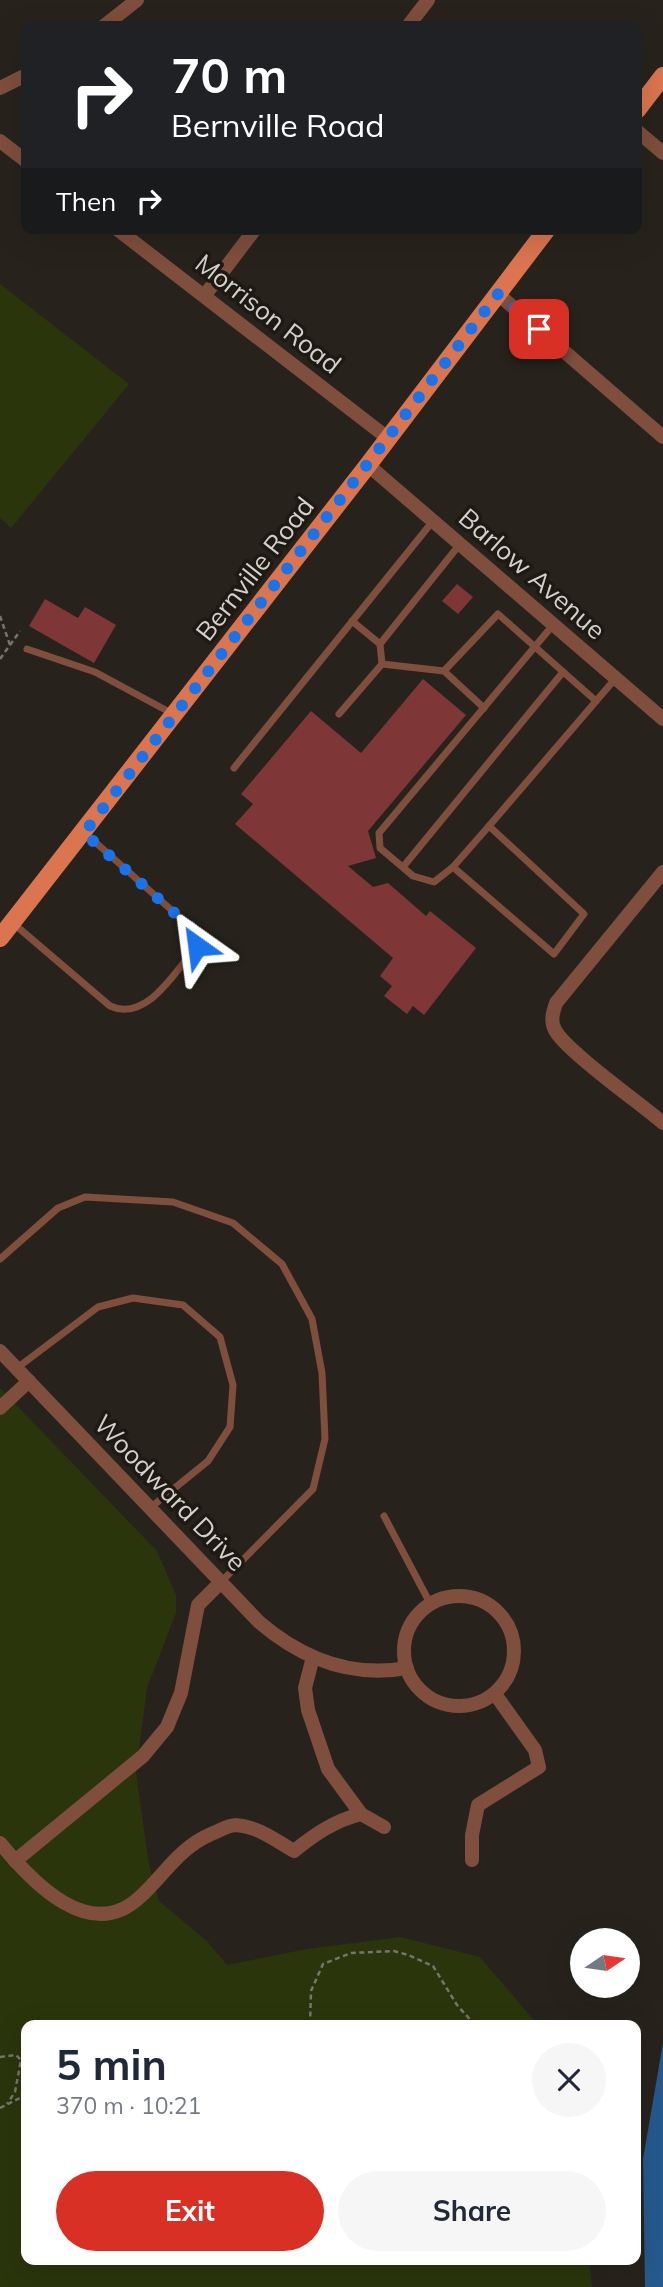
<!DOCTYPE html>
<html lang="en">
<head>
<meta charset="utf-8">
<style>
	:root { --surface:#fff; --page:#f6f6f7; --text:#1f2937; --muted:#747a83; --accent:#d93025 }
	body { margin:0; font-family:Mulish,sans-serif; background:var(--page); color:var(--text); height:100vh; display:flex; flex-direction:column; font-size:26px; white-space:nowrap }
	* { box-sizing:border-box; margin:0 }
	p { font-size:23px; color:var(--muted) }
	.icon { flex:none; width:38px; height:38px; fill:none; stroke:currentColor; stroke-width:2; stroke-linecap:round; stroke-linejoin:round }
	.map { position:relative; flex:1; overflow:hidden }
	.sheet { position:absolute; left:21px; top:2020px; width:620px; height:245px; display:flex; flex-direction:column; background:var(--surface); border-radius:14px; box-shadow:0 7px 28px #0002 }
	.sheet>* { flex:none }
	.top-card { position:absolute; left:21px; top:21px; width:621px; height:214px; border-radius:14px; box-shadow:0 7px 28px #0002; background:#202124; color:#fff; overflow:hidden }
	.needle { width:46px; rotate:77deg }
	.buttons { position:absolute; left:570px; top:1928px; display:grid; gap:14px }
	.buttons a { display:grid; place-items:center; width:70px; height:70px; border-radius:50%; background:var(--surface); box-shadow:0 7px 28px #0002; font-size:35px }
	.pin { position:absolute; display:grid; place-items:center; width:60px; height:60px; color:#fff; margin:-30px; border-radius:14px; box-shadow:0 4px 10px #0006 }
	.me { position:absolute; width:77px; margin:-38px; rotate:329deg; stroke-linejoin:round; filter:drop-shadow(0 0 5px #0008) }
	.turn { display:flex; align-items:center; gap:24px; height:147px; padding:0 35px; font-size:32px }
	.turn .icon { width:91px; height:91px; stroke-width:2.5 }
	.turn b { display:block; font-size:49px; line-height:60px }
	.then { display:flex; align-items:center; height:66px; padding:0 35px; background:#0003; gap:14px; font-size:26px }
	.round { display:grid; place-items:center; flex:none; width:74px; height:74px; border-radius:37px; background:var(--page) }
	.overview { display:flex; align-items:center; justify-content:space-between; height:119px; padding:0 35px }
	h1 { font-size:42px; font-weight:700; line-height:52px }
	.button { display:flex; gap:14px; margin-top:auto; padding:14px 35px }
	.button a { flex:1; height:80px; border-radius:42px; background:var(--accent); color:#fff; font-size:28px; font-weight:700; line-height:80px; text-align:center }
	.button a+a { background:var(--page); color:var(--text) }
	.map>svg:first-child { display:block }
</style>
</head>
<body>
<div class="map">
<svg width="663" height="2287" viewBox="0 0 663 2287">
	<rect width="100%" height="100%" fill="#27231c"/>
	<g fill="#2a350c">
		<path d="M0,284L129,384L11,528L0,518Z"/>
		<path d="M0,1388L157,1551L176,1595V1613L147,1688L136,1772L149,1865L159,1901L207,1941L227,1965L307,1949L400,1937L480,1957L538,2025H26V2259H589L592,2287H0Z"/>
	</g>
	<path fill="#26598d" d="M663,2043V2287H645L643,2159Z"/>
	<g fill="#7e3636">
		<path d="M457,584L473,597L458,614L442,601Z"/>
		<path d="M45,599L78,618L85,607L116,625L94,663L29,626Z"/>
		<path d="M423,679L466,715L368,831L376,858L348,866L373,887L388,883L426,916L430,911L476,948L424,1015L413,1006L407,1014L384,996L392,986L380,976L393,958L235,824L253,804L241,794L311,711L361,753Z"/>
	</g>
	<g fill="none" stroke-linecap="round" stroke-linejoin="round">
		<g stroke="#77746e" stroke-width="2.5" stroke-dasharray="5 3.5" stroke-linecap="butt">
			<path d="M0,616L10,645"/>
			<path d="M0,659L20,631"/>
			<path d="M310,2025L311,1991L323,1964L351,1953L394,1951L408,1955L433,1966L457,2005L475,2025"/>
			<path d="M0,2057L16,2055L21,2060L15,2092L7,2104"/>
			<path d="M0,2108L26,2095"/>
		</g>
		<g stroke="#7f4e3c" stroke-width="7">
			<path d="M352,621L380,644"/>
			<path d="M553,625L379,833L380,848L413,876L434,882L453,867L554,954L584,914L489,826L615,679"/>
			<path d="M27,649L95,672L175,715"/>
			<path d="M382,664L444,671"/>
			<path d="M484,708L444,671L498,614L596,701"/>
			<path d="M339,714L382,664L380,644L460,544"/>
			<path d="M234,768L433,521"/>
			<path d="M403,867L563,672"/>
			<path d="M453,867L489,826"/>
			<path d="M14,924L110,1006C147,1023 176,970 197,946L195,931L85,833"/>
			<path d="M0,1259L58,1208L85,1197L173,1202L233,1223L282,1264L312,1319L322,1373L325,1439L313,1489L221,1582"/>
			<path d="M17,1368L98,1307L133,1298L183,1305L220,1337L233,1385L230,1427L208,1461L150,1508"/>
			<path d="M384,1516L431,1605"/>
		</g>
		<g stroke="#7f4e3c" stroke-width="14">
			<path d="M104,26L137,0"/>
			<path d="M408,26L428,0"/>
			<path d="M0,88L26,75"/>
			<path d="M637,131L663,153"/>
			<path d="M0,141L26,161"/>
			<path d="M117,229L389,439"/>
			<path d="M498,294L663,437"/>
			<path d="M205,295L255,229"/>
			<path d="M368,465L663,719"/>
			<path d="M663,872L556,1003C553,1012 550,1021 555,1030C565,1050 641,1104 663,1123"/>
			<path d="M0,1351L259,1622C301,1658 351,1678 407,1668"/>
			<path d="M0,1408L29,1381"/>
			<circle cx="459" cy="1651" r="55"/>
			<path d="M313,1657L305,1688L308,1710L328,1769L361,1814L384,1827"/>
			<path d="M0,1843C32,1882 90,1944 140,1897C165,1874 179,1848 211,1834C219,1831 228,1825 236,1825C259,1827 275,1840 294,1851C315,1834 334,1821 361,1814"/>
			<path d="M472,1860V1835L478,1805L539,1767L535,1750L495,1694"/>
			<path d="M15,1861L143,1756L167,1727L181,1693L198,1605L221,1582"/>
		</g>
		<g stroke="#da754f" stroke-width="18">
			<path d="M637,110L663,76"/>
			<path d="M0,938L368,465L547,229"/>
		</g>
	</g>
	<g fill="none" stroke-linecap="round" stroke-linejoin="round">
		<path stroke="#1a73e8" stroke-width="12" stroke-dasharray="0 21.6" d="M197,946L195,931L84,833L498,294L539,329"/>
	</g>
	<g text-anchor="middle" stroke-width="7" stroke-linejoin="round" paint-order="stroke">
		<g font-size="26" fill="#d3d1cc" stroke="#1e1a13">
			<text transform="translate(268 314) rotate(38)" y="9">Morrison Road</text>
			<text transform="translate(255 569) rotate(-52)" y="9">Bernville Road</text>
			<text transform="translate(532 574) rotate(41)" y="9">Barlow Avenue</text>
			<text transform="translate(170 1493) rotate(46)" y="9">Woodward Drive</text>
		</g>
	</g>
</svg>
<div class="buttons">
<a><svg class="needle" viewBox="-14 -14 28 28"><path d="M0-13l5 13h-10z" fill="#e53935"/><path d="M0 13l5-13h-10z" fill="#747a83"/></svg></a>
</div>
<div class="pin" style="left:539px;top:329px;background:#d93025"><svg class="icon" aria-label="arrive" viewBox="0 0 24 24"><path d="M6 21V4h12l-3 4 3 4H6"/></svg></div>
<svg class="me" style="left:197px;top:946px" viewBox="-20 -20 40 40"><path d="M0-17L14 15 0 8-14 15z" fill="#1a73e8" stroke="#fff" stroke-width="4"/></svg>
<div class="top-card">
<div class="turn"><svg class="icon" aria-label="right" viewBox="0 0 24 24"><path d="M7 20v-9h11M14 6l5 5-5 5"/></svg><div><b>70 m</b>Bernville Road</div></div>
<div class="then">Then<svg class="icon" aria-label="right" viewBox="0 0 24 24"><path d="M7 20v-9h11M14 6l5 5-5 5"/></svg></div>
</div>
<section class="sheet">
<div class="overview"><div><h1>5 min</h1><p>370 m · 10:21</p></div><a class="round"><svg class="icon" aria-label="close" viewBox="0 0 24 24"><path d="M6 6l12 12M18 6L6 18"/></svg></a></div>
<div class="button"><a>Exit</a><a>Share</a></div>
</section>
</div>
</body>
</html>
